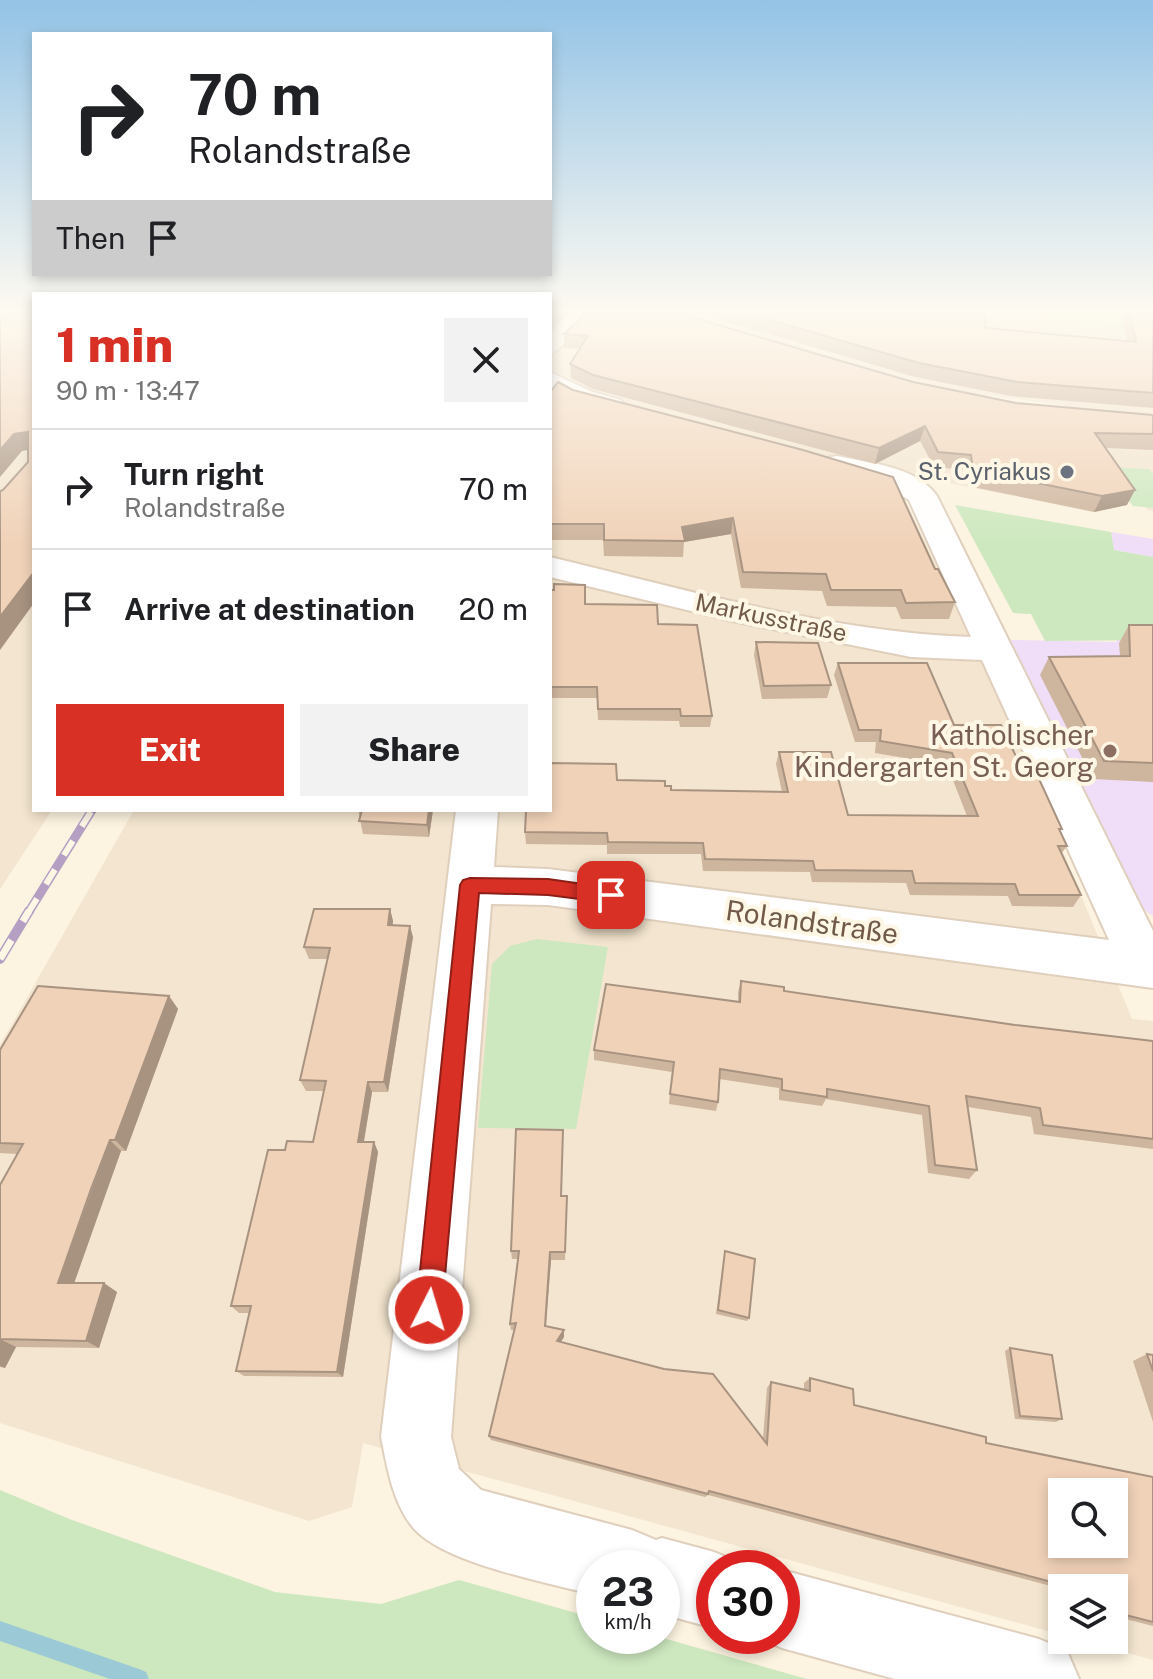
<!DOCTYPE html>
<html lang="en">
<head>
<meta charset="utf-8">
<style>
	:root { --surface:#fff; --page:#f2f2f2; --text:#202124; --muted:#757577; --line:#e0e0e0; --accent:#d93025 }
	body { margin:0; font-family:"Public Sans",sans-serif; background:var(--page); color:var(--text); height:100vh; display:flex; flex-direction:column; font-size:30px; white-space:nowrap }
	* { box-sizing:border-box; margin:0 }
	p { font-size:26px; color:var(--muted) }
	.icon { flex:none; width:44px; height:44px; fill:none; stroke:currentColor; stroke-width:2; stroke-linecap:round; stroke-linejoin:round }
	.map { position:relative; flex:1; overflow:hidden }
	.side { position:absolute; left:32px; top:292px; width:520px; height:520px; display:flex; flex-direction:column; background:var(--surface); border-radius:0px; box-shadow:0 4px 12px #0003 }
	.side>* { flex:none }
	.banner { position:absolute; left:32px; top:32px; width:520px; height:244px; border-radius:0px; box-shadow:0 4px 12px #0003; background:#fff; color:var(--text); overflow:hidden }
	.controls { position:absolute; left:1048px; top:1478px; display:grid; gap:16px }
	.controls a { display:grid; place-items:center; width:80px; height:80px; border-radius:0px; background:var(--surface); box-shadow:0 4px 12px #0003; font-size:40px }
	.speed { position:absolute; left:576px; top:1550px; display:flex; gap:16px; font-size:40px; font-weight:700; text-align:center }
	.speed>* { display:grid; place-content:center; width:104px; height:104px; border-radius:50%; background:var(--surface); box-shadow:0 4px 12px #0003; line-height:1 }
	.speed small { font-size:20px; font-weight:400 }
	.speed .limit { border:12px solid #d22; background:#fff; color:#111 }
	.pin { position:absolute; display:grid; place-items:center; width:68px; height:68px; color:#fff; margin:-34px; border-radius:16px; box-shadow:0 4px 12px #0006 }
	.me { position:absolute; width:88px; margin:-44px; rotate:5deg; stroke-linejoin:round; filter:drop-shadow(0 0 6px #0008) }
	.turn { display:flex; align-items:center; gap:28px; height:168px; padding:0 24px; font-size:36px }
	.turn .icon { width:104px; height:104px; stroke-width:2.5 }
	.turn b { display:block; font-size:56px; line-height:68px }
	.then { display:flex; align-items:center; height:76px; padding:0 24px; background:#0003; gap:16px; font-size:30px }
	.round { display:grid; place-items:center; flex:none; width:84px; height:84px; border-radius:0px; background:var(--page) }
	.headline { display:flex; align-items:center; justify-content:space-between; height:136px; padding:0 24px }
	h1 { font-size:48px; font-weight:800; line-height:60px; color:var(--accent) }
	.button { display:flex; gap:16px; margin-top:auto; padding:16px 24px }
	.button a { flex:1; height:92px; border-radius:0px; background:var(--accent); color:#fff; font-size:32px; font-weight:800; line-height:92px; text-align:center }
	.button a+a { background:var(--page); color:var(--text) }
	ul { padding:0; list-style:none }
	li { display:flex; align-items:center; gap:24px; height:120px; padding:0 24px; border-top:2px solid var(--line) }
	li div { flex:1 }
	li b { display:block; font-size:30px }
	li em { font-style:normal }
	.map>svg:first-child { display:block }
</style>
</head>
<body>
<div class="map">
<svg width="1153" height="1679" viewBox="0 0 1153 1679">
	<rect width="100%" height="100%" fill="#fcf3e0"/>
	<g fill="#f3e5cf" fill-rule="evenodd">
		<path d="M0,311H34V810H52L0,889Z"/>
		<path d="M550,311H994L1153,336V511L1148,510L1069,406L977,394L1013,496L919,477L895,491L904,498L1000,699L1132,1019L1153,1021V1660L1081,1640H1114V1588H1062V1635L363,1443L352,1507L309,1521L0,1423V1045L134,810H550ZM1062,1492H1114V1544H1062Z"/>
	</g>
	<g fill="#f0ddf7">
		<path d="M1111,532L1153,539V557L1114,550Z"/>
		<path d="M1010,640L1117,642L1116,640H1153V916L1144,910Z"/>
	</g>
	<g fill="#cde8bf">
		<path d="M994,311H1153V336Z"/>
		<path d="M1104,467L1149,469L1153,474V508L1133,506Z"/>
		<path d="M955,505L1111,532L1114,550L1153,557V640L1045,641L1031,614L1013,613Z"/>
		<path d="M537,939L608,947L576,1129L478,1128L492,964L510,946Z"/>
		<path d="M0,1490L72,1520L275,1592L381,1604L459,1580L594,1618V1636H656L807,1679H0Z"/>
	</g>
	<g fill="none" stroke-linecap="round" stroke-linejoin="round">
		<path fill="#9cc9d6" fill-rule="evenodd" d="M0,1621L139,1669L146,1672L149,1679H110L0,1641Z"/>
		<defs>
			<g id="street">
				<path d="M574,311H598C593,317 554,354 550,355V333Z"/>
				<path d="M550,372L592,392L621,400L625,405L621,410C598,416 570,400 550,389Z"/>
				<path d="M837,456C869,463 916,466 937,496L1153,931V988L548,905L491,904L451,1437L459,1469L481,1490L632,1530L656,1540L662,1538L714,1552L741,1563L743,1568H714V1628L662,1614V1568H594V1595C547,1582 439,1563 411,1525C392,1500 387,1466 381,1437L456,810H498L494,867L548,869L1109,940L982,660L911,657L737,622L550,577V557C688,590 829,632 971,637L909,500L884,485L827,470L823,464L827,458Z"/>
				<path d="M782,1570L1039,1639L1067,1651L1079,1679H895L782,1648L755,1636H782Z"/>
			</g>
		</defs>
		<use href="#street" stroke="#dfcfbc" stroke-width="4"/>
		<use href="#street" fill="#fff" fill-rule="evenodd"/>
		<defs>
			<path id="rail-far1" d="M28,913L92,810"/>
			<path id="rail" d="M0,959L29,911"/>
		</defs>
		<use href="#rail-far1" stroke="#b5a0c4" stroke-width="9"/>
		<use href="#rail" stroke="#b5a0c4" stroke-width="10"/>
		<use href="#rail-far1" stroke="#fff7e6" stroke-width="6" stroke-dasharray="17" stroke-linecap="butt"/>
		<use href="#rail" stroke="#fff7e6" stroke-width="7" stroke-dasharray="22" stroke-linecap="butt"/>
	</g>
	<g fill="#ceb59e">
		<path d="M588,311L913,382L1016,403L1153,415V450L1106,448L1127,505L1094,512L968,486L966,470L934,467L920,441L875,464L593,389L571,378L570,364L580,349L564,348V334Z"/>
		<path d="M691,311H984L986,328L1127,341L1121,311H1153V408L1011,396L915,377Z"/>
		<path d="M550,423L935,569L955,602L949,619H901L896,607L827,606L822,591L741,588L731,534L684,542L683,557L604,556L603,540H550Z"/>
		<path d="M550,590L585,604L658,624L712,716L710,727H680L679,721L598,720L597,698H550Z"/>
		<path d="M1129,625H1153V782L1093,779L1040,675L1049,657L1120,656L1119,643Z"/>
		<path d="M756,642L831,685L827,698L762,699L754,655Z"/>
		<path d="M838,663L954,725L1021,767L1062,829L1060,831L1067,846L1061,854L1081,895L1073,907L1012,906L1008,896L910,895L906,883L812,882L810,872L703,871L701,854H607V845L526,844L525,832L617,780L665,786L671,790L782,792L776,764L779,752L848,815L967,816L947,765L875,753L876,742H855L834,675Z"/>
		<path d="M358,810H433L429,837L363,834Z"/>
		<path d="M390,909L393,921V925L413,937L388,1092H372L364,1142H374L378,1152L343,1377L244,1376L236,1371L249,1313H239L231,1306L285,1150L313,1142L324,1091H306L300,1080L328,959H309L304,947Z"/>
		<path d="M741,981L784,991L1015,1025L1153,1041V1149L1034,1134L1031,1117L968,1107L977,1170L969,1179L928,1173L922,1115L826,1099L822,1106L779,1100V1088L719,1079L718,1102L716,1111L669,1104L672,1072L594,1060V1050L738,1002V992Z"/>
		<path d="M169,996L178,1009L126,1151H121L103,1200L74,1283L117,1292L99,1348L16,1347L5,1368L0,1367V1185L17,1154L0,1153V1050Z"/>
		<path d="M563,1140L561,1196H567L565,1260H551L546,1327L564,1330V1337L560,1342L763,1438L767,1388L771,1382L804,1390V1383L810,1378L854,1405L986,1443L1153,1477V1626L1114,1616V1588H1062V1589L708,1495L705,1497L491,1440L489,1436L514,1330H511L510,1324L518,1259H512L511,1251Z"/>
		<path d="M725,1251L749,1318L747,1321L716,1314L724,1256Z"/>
		<path d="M1010,1348L1062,1419L1056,1422L1015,1419L1005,1351Z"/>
		<path d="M1147,1354L1153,1355V1422L1133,1361Z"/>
	</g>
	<g fill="#a89381">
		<path d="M556,311H571L550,329V315Z"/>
		<path d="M925,426L920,441L875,464L879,448Z"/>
		<path d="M28,432L34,449L22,451L0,477V450L14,434Z"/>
		<path d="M1135,490L1127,505L1094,512L1102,496Z"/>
		<path d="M733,518L731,534L684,542L682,527Z"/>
		<path d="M34,572V603L0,650V617Z"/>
		<path d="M429,810H433L429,837L427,825Z"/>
		<path d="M390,909L393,921L391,937L388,925Z"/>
		<path d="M410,926L413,937L388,1092L384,1082Z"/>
		<path d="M169,996L178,1009L126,1151L115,1140Z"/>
		<path d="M368,1082L372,1092L362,1152L358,1142Z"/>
		<path d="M110,1140L121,1151L71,1292L58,1283Z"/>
		<path d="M374,1142L378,1152L343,1377L337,1372Z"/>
		<path d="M550,1252L551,1260L545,1333V1326Z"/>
		<path d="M104,1283L117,1292L99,1348L86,1341Z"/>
		<path d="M564,1330V1337L557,1348V1341Z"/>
		<path d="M0,1339L16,1347L5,1368L0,1366Z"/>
	</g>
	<g fill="#f0d2b8" stroke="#a89381" stroke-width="2" fill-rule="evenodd">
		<path d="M0,311H34V572L0,617V491L3,490L28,462V432L14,434L0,450Z"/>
		<path d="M588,311H670L913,382L1016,403L1153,415V434L1095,433L1135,490L1102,496L973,470L971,455L938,452L925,426L879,448L593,375L570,364L588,336L564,334Z"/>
		<path d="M738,311H984L986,328L1136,342L1129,311H1153V393L1017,382L919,363Z"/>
		<path d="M558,382L573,390L803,450L893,477L935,569H938L955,602L906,603L901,590H831L826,574L743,572L733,518L682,527L685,541L604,540V524H550L551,391Z"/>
		<path d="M554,584L585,585V604L657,605L658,624L697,625L712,716H681L680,709H598L597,687H550V590H554Z"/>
		<path d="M1129,625H1153V763L1104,761L1049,657L1130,656Z"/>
		<path d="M756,642L818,643L831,685L764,686Z"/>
		<path d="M838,663H927L954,725H1001L1021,767L1034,768L1062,829H1059L1067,846H1058L1081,895H1019L1015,884L915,883L912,871L815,870L813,861L705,859L703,843L608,842L607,833L525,832L526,810H550V763L616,764L617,780L665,781V786H671V790L788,792L779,752H831L848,815L978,816L952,753L880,741L881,730H859Z"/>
		<path d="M362,810H429L427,825L359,821Z"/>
		<path d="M314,909H390L388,925L410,926L384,1082H368L358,1142H374L337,1372L236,1371L251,1306H231L268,1150H285L287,1141L313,1142L326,1081L300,1080L330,948L304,947Z"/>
		<path d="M741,981L784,987V991L1015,1025L1153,1041V1139L1043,1125L1040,1108L966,1096L977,1170L935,1165L929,1106L827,1089V1097L782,1090V1079L720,1069L718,1102L670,1094L674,1062L594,1050L606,984L740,1002Z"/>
		<path d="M38,986L169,996L115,1140H110L91,1189L58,1283H104L86,1341L0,1339V1185L23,1144L0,1143V1050Z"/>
		<path d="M516,1129L563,1130L561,1196H567L565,1252H550L545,1326L564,1330L557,1341L664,1369L713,1374L767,1444L771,1382L810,1391V1378L853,1389L854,1405L986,1437V1443L1153,1477V1622L1114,1612V1588H1074L709,1491L708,1494L489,1436L516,1323L510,1324L519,1251H511ZM1062,1492H1114V1544H1062Z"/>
		<path d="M725,1251L755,1259L749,1318L718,1310Z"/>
		<path d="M1010,1348L1052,1355L1062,1419L1020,1416Z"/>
		<path d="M1147,1354L1153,1355V1371Z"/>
	</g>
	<linearGradient id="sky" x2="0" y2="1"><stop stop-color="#93c3e6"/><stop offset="0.57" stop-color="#fefaf1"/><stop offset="1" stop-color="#fefaf1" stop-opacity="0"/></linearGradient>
	<rect width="1153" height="546" fill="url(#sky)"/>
	<path fill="#d93025" stroke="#8d1f18" stroke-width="2" d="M470,878L548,879L611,888L617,890L620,895L617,901L611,903L548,895L479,893L442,1310L438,1319L429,1323L419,1319L416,1310L460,885L463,880Z"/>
	<circle fill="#6b7280" stroke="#fff7e6" stroke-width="3" cx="1067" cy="472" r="8"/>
	<circle fill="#8d6e63" stroke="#fff7e6" stroke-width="3" cx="1110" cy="751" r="8"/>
	<g text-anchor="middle" stroke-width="8" stroke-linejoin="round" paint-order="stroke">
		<g font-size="24" fill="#5b616d" stroke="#fff7e6" text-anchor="end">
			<text x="1051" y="480">St. Cyriakus</text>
		</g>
		<g font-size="24" fill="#725a48" stroke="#fff7e6">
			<text transform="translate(771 618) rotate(12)" y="8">Markusstraße</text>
		</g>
		<g font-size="28" fill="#785e54" stroke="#fff7e6" text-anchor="end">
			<text x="1094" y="745">Katholischer<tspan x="1094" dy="32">Kindergarten St. Georg</tspan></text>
		</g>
		<g font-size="28" fill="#725a48" stroke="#fff7e6">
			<text transform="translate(812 922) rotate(8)" y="10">Rolandstraße</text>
		</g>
	</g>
</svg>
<div class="controls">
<a><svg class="icon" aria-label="search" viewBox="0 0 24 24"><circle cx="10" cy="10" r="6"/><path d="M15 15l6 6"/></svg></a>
<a><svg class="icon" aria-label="layers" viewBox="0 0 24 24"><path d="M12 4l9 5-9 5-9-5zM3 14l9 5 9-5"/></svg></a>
</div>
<div class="speed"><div>23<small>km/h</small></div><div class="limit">30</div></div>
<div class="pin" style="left:611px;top:895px;background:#d93025"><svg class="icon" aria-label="arrive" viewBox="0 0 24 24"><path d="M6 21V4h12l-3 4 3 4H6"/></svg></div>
<svg class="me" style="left:429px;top:1310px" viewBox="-20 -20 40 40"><circle r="17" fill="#d93025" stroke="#fff" stroke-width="3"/><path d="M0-11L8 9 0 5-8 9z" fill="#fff"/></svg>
<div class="banner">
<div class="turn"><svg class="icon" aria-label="right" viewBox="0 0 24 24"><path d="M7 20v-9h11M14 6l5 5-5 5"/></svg><div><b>70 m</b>Rolandstraße</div></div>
<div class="then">Then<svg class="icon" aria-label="arrive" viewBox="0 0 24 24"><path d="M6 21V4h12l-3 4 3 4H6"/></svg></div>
</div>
<section class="side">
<div class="headline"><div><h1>1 min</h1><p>90 m · 13:47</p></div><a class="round"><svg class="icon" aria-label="close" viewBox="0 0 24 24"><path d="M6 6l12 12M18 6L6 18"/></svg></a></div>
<ul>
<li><svg class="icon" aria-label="right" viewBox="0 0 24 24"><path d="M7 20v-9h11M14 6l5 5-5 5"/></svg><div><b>Turn right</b><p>Rolandstraße</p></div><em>70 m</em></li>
<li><svg class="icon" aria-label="arrive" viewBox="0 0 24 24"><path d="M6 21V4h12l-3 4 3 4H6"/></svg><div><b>Arrive at destination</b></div><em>20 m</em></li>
</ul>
<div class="button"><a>Exit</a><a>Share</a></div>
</section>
</div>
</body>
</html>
